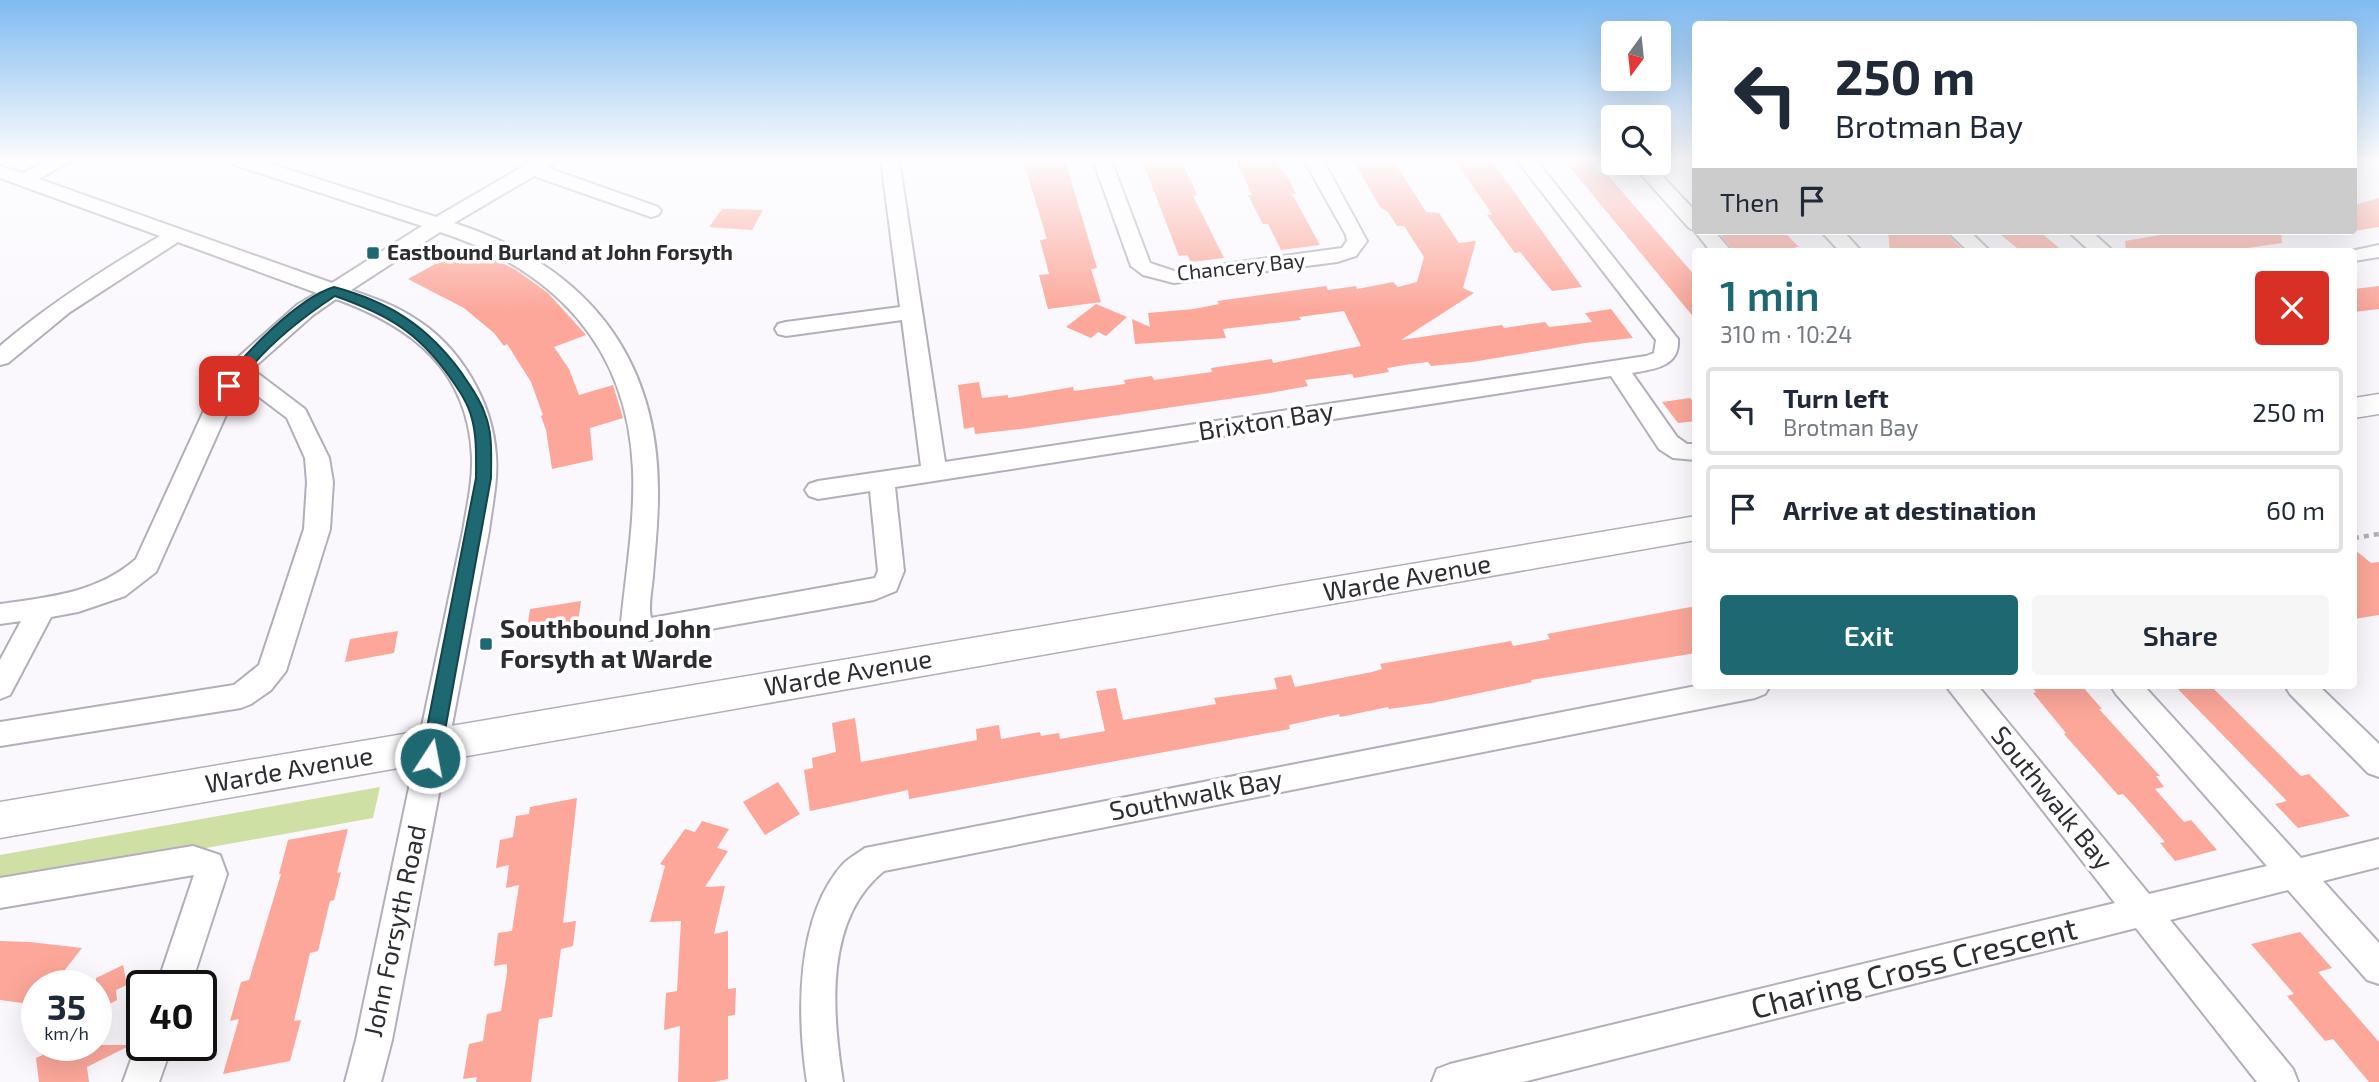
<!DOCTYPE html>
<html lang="en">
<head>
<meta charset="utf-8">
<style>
	:root { --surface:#fff; --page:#f6f6f7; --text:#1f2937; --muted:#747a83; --line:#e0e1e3; --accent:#1d6871 }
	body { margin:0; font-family:"Exo 2",sans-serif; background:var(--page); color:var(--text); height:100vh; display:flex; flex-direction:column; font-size:26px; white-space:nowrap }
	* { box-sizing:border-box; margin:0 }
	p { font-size:23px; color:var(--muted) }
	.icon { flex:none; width:38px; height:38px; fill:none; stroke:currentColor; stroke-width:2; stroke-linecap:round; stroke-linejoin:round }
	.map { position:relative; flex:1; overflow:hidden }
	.panel { position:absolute; left:1692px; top:248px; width:665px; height:441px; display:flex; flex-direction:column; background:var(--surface); border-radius:7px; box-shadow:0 7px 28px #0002 }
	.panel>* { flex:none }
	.hud { position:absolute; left:1692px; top:21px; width:665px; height:214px; border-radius:7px; box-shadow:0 7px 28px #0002; background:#fff; color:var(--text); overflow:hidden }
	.needle { width:46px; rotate:195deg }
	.buttons { position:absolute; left:1601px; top:21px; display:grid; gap:14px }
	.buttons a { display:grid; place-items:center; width:70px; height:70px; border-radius:7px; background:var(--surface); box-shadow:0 7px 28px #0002; font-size:35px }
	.speed { position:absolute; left:21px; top:970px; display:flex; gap:14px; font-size:35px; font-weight:700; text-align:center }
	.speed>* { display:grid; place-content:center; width:91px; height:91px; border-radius:50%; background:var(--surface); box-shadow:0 7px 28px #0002; line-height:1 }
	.speed small { font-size:18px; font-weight:400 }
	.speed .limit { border:4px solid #111; border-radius:10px; background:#fff; color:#111 }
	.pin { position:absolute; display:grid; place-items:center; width:60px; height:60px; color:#fff; margin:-30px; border-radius:14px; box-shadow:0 4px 10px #0006 }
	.me { position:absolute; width:77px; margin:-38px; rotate:11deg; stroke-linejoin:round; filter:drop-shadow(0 0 5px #0008) }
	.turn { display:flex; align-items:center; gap:24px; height:147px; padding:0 28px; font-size:32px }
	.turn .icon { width:91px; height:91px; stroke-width:2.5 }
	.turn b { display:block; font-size:49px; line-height:60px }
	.then { display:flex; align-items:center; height:66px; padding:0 28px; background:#0003; gap:14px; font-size:26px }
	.round { display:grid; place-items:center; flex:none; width:74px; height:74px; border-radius:7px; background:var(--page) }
	.headline { display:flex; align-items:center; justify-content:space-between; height:119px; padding:0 28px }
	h1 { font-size:42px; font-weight:600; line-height:52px; color:var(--accent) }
	.button { display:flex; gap:14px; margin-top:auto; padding:14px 28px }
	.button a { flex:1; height:80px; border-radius:7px; background:var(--accent); color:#fff; font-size:28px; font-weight:600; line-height:80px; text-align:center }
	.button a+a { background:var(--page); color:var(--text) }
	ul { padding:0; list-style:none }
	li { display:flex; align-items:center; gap:21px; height:88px; margin:0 14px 10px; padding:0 14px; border:4px solid var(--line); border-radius:7px }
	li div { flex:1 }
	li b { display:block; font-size:26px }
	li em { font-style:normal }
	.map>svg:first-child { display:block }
</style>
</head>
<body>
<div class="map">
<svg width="2379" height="1082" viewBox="0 0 2379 1082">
	<rect width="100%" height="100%" fill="#faf8fd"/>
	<path fill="#cfe0a5" d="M380,787L373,818L0,885V855Z"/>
	<g fill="#fca79a">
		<path d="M1023,160H1065L1097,268L1091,269L1101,302L1048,309L1039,275L1049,274L1040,240L1047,239Z"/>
		<path d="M1142,160H1181L1197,195L1193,196L1224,258L1191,262L1187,255L1179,256Z"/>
		<path d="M1236,160H1276L1282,171H1284L1296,194H1292L1320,245L1281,250L1268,224H1263L1248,195H1252Z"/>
		<path d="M1353,160H1393L1426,212L1439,213L1459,243L1476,241L1463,288L1474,293L1401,340L1502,325L1504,328L1545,322L1549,327L1592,322L1585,313L1611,309L1633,338L1585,343L1472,362L1431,366L1428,362L1411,364L1387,368L1389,372L1354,378L1352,374L1305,380L1308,386L1270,393L1021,429L975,434L974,427L964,429L958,385L979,382L982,398L1008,395V398L1073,387L1074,391L1125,384L1124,380L1152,376L1154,380L1212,372L1211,368L1272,359L1273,363L1361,346L1344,311L1299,317L1301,320L1223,329L1226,338L1135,344L1132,319L1150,327L1148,313L1194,309L1219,304L1217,301L1326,286L1328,290L1356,286L1357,289L1393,282L1398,287L1417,282L1424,257L1404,226H1397L1388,212L1380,207Z"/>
		<path d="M1455,160H1491L1582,287L1552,291L1520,252L1515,253L1487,215L1492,214Z"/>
		<path d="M1564,160H1588L1599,173L1605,172L1696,277V320Z"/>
		<path d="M2379,198V227L2354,231V205Z"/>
		<path d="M722,209L763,210L752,230L709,227Z"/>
		<path d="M1717,231H1783L1799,247H1795L1799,252H1735Z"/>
		<path d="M1888,231H1944L1965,252H1890Z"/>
		<path d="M1996,231H2039L2064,252H2022Z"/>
		<path d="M2184,231H2281L2282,243L2220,252H2126L2125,241Z"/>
		<path d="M468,246L516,270L548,293L586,335L554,347L569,369L579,395L613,385L623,418L590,428L593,460L552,469L546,430L541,416L543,415L531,382L507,344L504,346L494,333L464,308L408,279Z"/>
		<path d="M2379,286V309L2354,312V289Z"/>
		<path d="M1096,304L1127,317L1106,336L1098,332L1091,338L1066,327Z"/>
		<path d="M1690,398L1696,405V421L1678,423L1662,402Z"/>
		<path d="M2354,549L2371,563L2379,562V615L2354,619Z"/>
		<path d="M581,601L578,622L527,630L530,609Z"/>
		<path d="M1696,606V653L1531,680L1532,682L1432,703L1389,709L1388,707L1340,717L1339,714L1289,725L1290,729L909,799L908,790L810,811L804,770L813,768L812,758L836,752L832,723L855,718L861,762L977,740L976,729L999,725L1001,739L1040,732L1041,736L1059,733L1060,739L1105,731L1096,691L1116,688L1123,720L1216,704L1214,698L1277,689L1274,678L1291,675L1295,687L1372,672L1382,669L1380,664L1511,641L1513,646L1550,639L1547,634Z"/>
		<path d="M398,631L394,653L345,662L350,639Z"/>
		<path d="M2031,686H2082L2102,709H2099L2160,776H2156L2164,787L2155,789L2184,822L2191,820L2217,850L2175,861L2160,843L2165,842L2134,806L2123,794L2118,795L2064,734L2066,733L2033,693L2036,692Z"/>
		<path d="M2175,686H2211L2301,776L2309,774L2350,816L2298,828L2275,804L2287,801Z"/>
		<path d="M778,782L800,814L765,835L743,802Z"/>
		<path d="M577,798L563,923L576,921L573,946L561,949L552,1017L539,1019L531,1082H476L477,1077L463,1079L469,1044L483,1041L487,1014L501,1011L507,973V964L494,966L498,933L512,931L519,885L506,888L509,865L496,868L500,840L513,837L516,816L529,814L530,807Z"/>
		<path d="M702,821L729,829L717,848L728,851L705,887L725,886L714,934L728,931V989L736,988L735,1015L728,1016V1079L714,1082H678L680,1026L664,1030L666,993L677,991L681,921L650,922L665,866L660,864L685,829L695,832Z"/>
		<path d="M348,829L337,873L341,872L334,900L330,901L318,951L310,953L294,1021L301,1020L290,1061L223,1074L239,1019L230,1021L241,982L249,980L281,874H279L288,840Z"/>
		<path d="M2300,932L2332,968L2318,972L2379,1042V1082H2369L2333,1039L2325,1041L2287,996L2294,994L2251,944Z"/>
		<path d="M0,941L30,942L82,948L53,985H37V1005L0,1000Z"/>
		<path d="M123,965L127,985L116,990L117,1000L96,1011V978Z"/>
		<path d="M54,1045H131L87,1067L89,1082H39L36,1058L55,1049Z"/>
	</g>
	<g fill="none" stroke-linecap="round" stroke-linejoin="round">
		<defs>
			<g id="minor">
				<path d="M49,160H73L39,179L332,283L422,226L232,164L230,160H259L436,217L534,160H557L548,168L658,207L661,211L658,215L651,217L534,176L454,223C585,265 660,356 658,496C658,523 655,550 653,576C652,589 648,607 651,618L875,578L878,571L870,491L818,499L809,496L805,490L809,484L818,481L921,466L902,320L786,336L778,334L775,329L778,324L786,322L900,307L881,160H899L945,462L1646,356L1654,353L1656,340L1517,160H1536L1678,339C1680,367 1654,369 1632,373L1677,437L1687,444H1696V460L1673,458L1659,449L1611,376L895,487L904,571L896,591L874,600L649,640L625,631L621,623C626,572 635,521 633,469C628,346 554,269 440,232L351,290C373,298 395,305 414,318C460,346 493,402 496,456C498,481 492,506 489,531L392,1040L381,1082H345L356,1040L463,531C467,506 473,481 472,456C468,369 411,326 336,299L313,315L252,369L305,409L329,458L333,482L330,529L286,671L271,690L251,704L241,708L0,746V722L234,685L259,665L304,529L307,482L305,458L287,418L242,384L230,406L156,572L125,596L78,612L51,617L10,695L0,699V660L21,621L0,624V604C50,597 97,593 136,559L206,406L233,362L297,305L317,293L178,242L70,312L8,363L0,365V346C49,304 104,269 160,236L0,178V166L22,173Z"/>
				<path d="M1093,160H1111L1150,263L1174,271L1342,248L1347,241L1346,235L1304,160H1323L1367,241L1356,256L1337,262L1174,283L1143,275L1131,266Z"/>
				<path d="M1631,163H1650L1696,212V231H1714L1732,252H1711L1694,230L1689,228Z"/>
				<path d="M1821,231H1843L1862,252H1840Z"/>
				<path d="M1947,231H1969L1991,252H1969Z"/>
				<path d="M2068,231H2091L2114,252H2091Z"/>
				<path d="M2379,245V257L2354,261V252H2346Z"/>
				<path d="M1696,686H1770L1765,694L1755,698L884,871C824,919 832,1013 843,1082H807C797,1017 795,917 843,864C849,858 858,853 865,848Z"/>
				<path d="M1946,686H1978L2149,894L2267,866L2116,694L2111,686H2144L2301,858L2379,839V867L2323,881L2379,943V984L2367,980L2288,890L2170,920L2293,1069L2298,1082H2257L2136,928L1523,1082H1432L1437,1069L1450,1064L2115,903Z"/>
				<path d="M2285,686H2319L2379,744V777L2368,773L2290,694Z"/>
				<path d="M193,846L220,855L227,874L191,985H157L194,875L0,908V878Z"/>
				<path d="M141,1032L142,1045H172L159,1082H123Z"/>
			</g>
			<g id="major">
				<path d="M2379,394V414L2354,418V398Z"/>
				<path d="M1696,516V540L0,838V802Z"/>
			</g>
		</defs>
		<use href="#minor" stroke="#b2aeba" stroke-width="4"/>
		<use href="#major" stroke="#b2aeba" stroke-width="3"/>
		<path stroke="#b2b0b5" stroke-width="4.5" stroke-dasharray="5 5" stroke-linecap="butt" d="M2354,538L2379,534"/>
		<use href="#minor" fill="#fff" fill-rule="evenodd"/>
		<use href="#major" fill="#fff" fill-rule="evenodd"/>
	</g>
	<linearGradient id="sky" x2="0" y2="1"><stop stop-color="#80bbf1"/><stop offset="0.51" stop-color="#fdfcfe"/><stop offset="1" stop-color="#fdfcfe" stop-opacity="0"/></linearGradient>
	<rect width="2379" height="312" fill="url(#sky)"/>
	<path fill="#1d6871" stroke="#134449" stroke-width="2" d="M334,287C390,302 427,326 461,372C470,386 480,398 485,414C493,434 491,457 491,478L440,758L437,764L430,766L424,764L421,758L476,478C476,458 477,438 472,419C468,402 458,389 449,376C417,331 386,314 335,296C297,321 259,351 234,390L229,391L221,386C242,355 298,298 334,287Z"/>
	<g fill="#1d6871" stroke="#fff" stroke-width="2.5">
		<rect x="366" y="246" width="14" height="14" rx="3.5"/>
		<rect x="479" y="637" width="14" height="14" rx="3.5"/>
	</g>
	<g text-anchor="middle" stroke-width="7" stroke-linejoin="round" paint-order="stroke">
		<g font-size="21" font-weight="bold" fill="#2e2c31" stroke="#fff" text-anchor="start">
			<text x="387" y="260">Eastbound Burland at John Forsyth</text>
		</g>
		<g font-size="21" fill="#2e2c31" stroke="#fff">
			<text transform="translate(1241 267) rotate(-6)" y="7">Chancery Bay</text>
		</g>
		<g font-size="26" fill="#2e2c31" stroke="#fff">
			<text transform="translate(1266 421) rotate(-9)" y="9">Brixton Bay</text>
			<text transform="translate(1407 578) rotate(-10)" y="9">Warde Avenue</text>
			<text transform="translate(848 673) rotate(-10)" y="9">Warde Avenue</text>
			<text transform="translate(289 770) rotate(-10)" y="9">Warde Avenue</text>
			<text transform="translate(1196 795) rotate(-11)" y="9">Southwalk Bay</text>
			<text transform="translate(2052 798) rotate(51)" y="9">Southwalk Bay</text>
			<text transform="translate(395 931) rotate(-78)" y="9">John Forsyth Road</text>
		</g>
		<g font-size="26" font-weight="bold" fill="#2e2c31" stroke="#fff" text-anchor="start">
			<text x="500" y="638">Southbound John<tspan x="500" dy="30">Forsyth at Warde</tspan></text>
		</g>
		<g font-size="32" fill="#2e2c31" stroke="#fff">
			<text transform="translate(1914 968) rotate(-14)" y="11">Charing Cross Crescent</text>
		</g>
	</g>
</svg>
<div class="buttons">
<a><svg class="needle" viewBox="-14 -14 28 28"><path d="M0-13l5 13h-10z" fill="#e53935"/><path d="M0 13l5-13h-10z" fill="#747a83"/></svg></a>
<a><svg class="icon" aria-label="search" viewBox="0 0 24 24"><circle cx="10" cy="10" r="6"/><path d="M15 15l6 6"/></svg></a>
</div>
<div class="speed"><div>35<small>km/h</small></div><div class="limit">40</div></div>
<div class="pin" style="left:229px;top:386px;background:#d93025"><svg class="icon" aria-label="arrive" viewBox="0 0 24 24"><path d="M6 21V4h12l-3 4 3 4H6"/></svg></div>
<svg class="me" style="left:430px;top:758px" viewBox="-20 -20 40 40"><circle r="17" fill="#1d6871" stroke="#fff" stroke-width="3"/><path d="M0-11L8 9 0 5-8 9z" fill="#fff"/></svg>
<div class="hud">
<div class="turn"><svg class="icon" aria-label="left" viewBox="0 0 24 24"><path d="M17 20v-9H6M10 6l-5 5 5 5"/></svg><div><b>250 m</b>Brotman Bay</div></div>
<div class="then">Then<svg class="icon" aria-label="arrive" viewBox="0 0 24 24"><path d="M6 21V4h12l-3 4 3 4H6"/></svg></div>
</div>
<section class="panel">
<div class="headline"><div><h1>1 min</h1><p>310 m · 10:24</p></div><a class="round" style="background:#d93025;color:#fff"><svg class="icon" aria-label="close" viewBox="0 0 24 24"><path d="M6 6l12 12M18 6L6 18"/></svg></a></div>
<ul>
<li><svg class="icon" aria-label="left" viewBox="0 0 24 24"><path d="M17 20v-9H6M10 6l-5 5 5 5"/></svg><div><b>Turn left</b><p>Brotman Bay</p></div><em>250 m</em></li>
<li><svg class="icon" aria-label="arrive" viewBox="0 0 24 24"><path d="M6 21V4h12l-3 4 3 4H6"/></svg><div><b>Arrive at destination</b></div><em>60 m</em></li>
</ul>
<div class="button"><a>Exit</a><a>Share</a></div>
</section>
</div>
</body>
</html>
